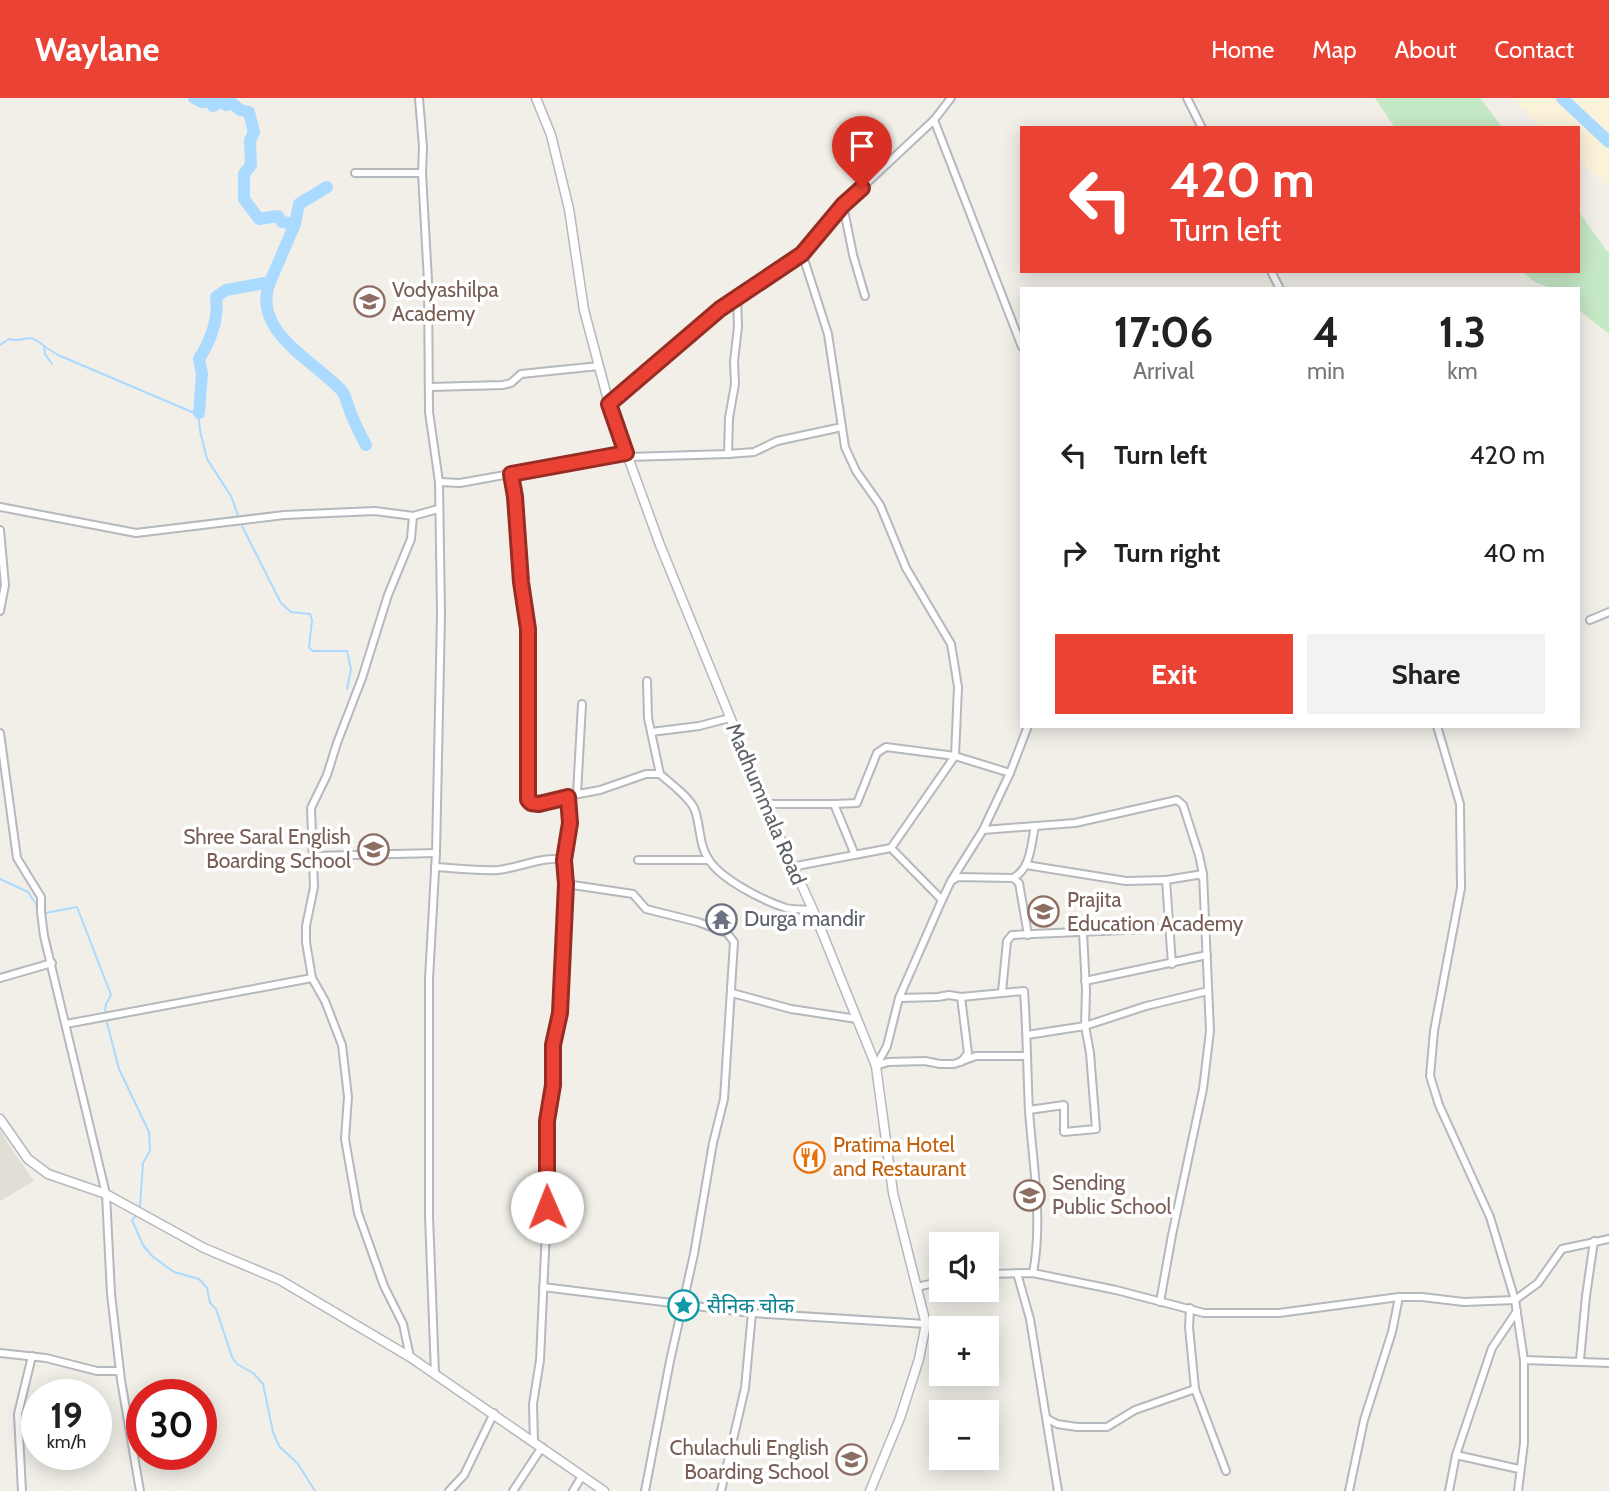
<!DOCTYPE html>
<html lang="en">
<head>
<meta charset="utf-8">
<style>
	:root { --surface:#fff; --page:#f2f2f2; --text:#222; --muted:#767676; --accent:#ea4335 }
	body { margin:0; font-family:Cabin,"Noto Sans Devanagari",sans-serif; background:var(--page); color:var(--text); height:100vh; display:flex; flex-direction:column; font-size:26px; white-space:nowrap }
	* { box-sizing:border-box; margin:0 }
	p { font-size:23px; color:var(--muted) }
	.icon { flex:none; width:38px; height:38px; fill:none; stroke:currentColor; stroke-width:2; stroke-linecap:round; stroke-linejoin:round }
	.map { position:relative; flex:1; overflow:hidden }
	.side { position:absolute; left:1020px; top:189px; width:560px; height:441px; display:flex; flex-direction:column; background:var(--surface); border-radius:0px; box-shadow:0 4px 18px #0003 }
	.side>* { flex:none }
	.top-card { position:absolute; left:1020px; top:28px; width:560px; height:147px; border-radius:0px; box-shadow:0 4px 18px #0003; background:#ea4335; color:#fff; overflow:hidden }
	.tools { position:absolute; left:929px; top:1134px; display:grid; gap:14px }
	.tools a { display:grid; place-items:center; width:70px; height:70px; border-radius:0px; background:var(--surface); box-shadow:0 4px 18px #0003; font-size:35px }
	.speed { position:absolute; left:21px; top:1281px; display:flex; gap:14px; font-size:35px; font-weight:700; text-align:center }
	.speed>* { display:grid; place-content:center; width:91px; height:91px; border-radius:50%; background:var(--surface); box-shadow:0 4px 18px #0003; line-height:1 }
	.speed small { font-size:18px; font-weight:400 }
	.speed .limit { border:10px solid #d22; background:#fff; color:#111 }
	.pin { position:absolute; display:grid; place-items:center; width:60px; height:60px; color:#fff; margin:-72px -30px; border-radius:50% 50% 50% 0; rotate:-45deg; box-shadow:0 0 7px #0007 }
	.pin .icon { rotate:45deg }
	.me { position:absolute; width:77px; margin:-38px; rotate:359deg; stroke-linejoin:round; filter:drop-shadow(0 0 5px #0008) }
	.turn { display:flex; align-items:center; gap:24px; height:147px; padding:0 35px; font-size:32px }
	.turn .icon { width:91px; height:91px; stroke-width:2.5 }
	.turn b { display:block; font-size:49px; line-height:60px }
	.eta { display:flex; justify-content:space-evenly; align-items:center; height:119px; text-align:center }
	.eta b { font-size:42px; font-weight:700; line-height:49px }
	.primary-button { display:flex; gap:14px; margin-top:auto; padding:14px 35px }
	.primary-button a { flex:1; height:80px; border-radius:0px; background:var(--accent); color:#fff; font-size:28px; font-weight:700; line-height:80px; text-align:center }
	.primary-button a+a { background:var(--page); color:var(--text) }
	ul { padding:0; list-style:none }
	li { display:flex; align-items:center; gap:21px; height:98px; padding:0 35px }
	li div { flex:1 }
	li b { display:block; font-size:26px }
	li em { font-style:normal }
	header { display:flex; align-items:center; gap:42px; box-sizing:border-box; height:98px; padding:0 35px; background:var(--accent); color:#fff }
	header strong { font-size:33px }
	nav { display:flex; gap:38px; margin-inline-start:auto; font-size:24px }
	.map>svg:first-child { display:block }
</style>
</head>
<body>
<header>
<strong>Waylane</strong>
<nav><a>Home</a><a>Map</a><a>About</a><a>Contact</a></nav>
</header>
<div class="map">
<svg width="1609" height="1393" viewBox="0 0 1609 1393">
	<rect width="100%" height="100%" fill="#f1efe8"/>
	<path fill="#e1ded6" d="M0,1031L9,1047L34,1083L0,1103Z"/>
	<g fill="#c5e8c5">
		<path d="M1375,0H1480L1503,30H1395Z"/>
		<path d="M1579,114L1609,156V236L1579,212L1578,191C1558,191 1536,191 1523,173H1578Z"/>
	</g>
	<path fill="#fbf3d9" d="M1511,0H1609V90L1579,62L1578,30H1543Z"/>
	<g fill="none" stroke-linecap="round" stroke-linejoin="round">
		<g stroke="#aadaff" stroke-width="2">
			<path d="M0,247L9,241C26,246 26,232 44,248L45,256L52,266"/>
			<path d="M44,248L58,257L192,314L198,312L200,333L207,361L231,398L239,420"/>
			<path d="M241,426L281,505L291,514L310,516L312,522L309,550L313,553H347L351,571L347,591"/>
			<path d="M0,781L28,794L39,811"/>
			<path d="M45,815L77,809L111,897L106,906L105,915"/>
			<path d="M106,921L119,971L149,1034L150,1053L143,1065L140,1108"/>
			<path d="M136,1118L132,1122L143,1147L152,1158L174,1174L199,1181L207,1190L210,1205L216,1211L232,1259L237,1266L253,1275L263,1286L273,1334L279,1348L298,1366L315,1393"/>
		</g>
		<g stroke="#aadaff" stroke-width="12">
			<path d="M194,0L202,4L209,3L213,8L220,3L226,7L232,5L240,12L249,14L254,34L250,42L251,67L244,76V101L259,121L278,118L282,124L295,126"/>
			<path d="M1562,0L1609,44"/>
			<path d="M270,184C250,233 315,263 342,293C347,300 348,310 352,318C356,328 361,338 366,347"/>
			<path d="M199,315L202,276L199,261C211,242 219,222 216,199L226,192L270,184L295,126L299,106L327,89"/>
		</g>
		<defs>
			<g id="minor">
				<path d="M419,0L423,49L422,75L428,183L429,314L439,384L441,516L436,755L429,881V1118L435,1276"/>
				<path d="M1187,0L1202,30"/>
				<path d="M934,22L1022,249"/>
				<path d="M355,75H422"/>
				<path d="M843,107L853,157L865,198"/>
				<path d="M1271,173L1280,191"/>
				<path d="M430,289L503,287L511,285L521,276L599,268"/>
				<path d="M609,306L720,211L802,155L843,107L934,22L951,0"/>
				<path d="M728,356L754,354L777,343L842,329"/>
				<path d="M628,359L728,356L729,320L735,286L734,263L738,229L737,200"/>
				<path d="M511,376L515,399L521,484L528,531L529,702L531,705L539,706L557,700L600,692L646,676H660C671,686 687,697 694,710C701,726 698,746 709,762C722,782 764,803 786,810C794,812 804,811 813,812"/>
				<path d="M439,384L460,385L626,355"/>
				<path d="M0,409L136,435L284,417L375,413L413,418L438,411"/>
				<path d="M0,432L5,487L0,513"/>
				<path d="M1590,522L1609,514"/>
				<path d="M647,583L648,620L660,676"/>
				<path d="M1437,628L1460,706L1461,790L1434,933L1430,978L1439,1007L1490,1119L1515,1202L1524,1262V1345L1518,1393"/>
				<path d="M651,634L699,628L730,620"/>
				<path d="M0,635L17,760L41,799V814L44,838L106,1096L111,1196L121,1282L140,1393"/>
				<path d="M577,696L582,606"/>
				<path d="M568,699L571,725L564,762L566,786L633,796L646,811L698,824L727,835L734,844L724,1001L713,1045L694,1156L670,1263L645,1393"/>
				<path d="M765,706H834L855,757"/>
				<path d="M834,706L857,705L877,655L886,649L955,658L1010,675"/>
				<path d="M983,732L1075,725L1177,702L1183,707L1199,757L1203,776L1210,933L1203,991L1172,1137L1160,1204"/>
				<path d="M891,750L942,802"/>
				<path d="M313,758L436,755"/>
				<path d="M638,762H709"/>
				<path d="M1026,767L1126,783L1166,782L1172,866"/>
				<path d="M435,769C456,770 477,773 498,772C518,770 546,757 564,762"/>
				<path d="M791,769L891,750L955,658L958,589L951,546L906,470L880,407L856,373L845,349L828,236L802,155"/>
				<path d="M953,782L958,779L1013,780"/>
				<path d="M1166,782L1203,776L1202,779"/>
				<path d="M1028,837L1019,785L1013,780C1031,771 1031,746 1035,728"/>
				<path d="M0,880L52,865"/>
				<path d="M312,880L306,844V828L314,789L311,710L327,677L337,645L362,580L388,497L411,441L413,418"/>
				<path d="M1085,883L1207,857"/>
				<path d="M1002,894L1007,843L1012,837L1170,830"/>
				<path d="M732,895L791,911L857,921"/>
				<path d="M961,899L968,955L961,964"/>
				<path d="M899,900L938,899L949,897L961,899L1024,893C1027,933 1027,973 1029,1013C1033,1067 1043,1122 1033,1175"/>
				<path d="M66,926L312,880L325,903L342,947L348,999L345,1041L358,1115L384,1188L403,1226L410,1259"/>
				<path d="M1027,937L1085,928L1146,908L1208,893"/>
				<path d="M1027,958H976L954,966H940L925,963L888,964L876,968L887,948L899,900L942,802L951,783L983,732L1010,675L1028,628"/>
				<path d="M1029,1012L1064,1007V1034L1096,1031L1090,955L1085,928L1086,892L1083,834"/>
				<path d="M1017,1175L1030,1221L1058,1393"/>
				<path d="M987,1176L1033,1175L1116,1192L1204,1215H1279L1399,1199H1422L1464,1204L1515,1202L1538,1185L1562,1151L1609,1141"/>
				<path d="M543,1189L752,1215L926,1226"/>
				<path d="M917,1189L942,1183"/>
				<path d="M1190,1210L1189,1229L1195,1291L1226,1373"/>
				<path d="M0,1255L46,1260L97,1273H120"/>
				<path d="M1524,1262L1609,1265"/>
				<path d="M1580,1262L1586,1198L1594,1143"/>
				<path d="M1048,1321L1057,1326L1077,1329H1107L1135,1312L1195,1291"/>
				<path d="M534,1343L533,1306L540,1262L546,1132L547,1023L553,987V947L560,915L566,786"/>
				<path d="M1456,1357L1519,1371"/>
				<path d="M22,1393L18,1316L32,1258"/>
				<path d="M449,1393L464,1377L494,1315"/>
				<path d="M513,1393L542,1349"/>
				<path d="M573,1393L582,1378"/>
				<path d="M721,1393L745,1290L752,1215"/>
				<path d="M1349,1393L1364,1322L1392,1234L1399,1199"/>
				<path d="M1449,1393L1456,1357L1492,1250L1517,1213"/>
			</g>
			<g id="tertiary">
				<path d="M536,0L551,37L569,111L584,212L609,306L628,359L660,447L774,727L813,812L876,968L893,1095L926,1226L919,1261L900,1320L870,1393"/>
				<path d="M0,1021L28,1061L48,1076L106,1096L204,1150L280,1182L410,1259L604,1393"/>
			</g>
		</defs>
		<use href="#minor" stroke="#b5b8bc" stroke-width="10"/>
		<use href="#tertiary" stroke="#b5b8bc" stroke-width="11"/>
		<use href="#minor" stroke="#fff" stroke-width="6"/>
		<use href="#tertiary" stroke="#fff" stroke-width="8"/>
	</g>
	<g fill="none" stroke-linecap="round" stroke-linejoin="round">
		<defs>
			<path id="route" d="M547,1109V1023L553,987V947L560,915L566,786L564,762L570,725L568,699L539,706L531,705L528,702V531L521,484L515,399L511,376L626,355L609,306L720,211L802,156L843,107L862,90"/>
		</defs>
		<use href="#route" stroke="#982c22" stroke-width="18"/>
		<use href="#route" stroke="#ea4335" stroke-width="12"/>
	</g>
	<defs>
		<symbol id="school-ring" viewBox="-11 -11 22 22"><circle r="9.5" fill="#fff" stroke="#8d6e63" stroke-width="1.5"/><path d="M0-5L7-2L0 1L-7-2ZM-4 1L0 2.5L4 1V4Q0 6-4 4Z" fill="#8d6e63"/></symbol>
		<symbol id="temple-ring" viewBox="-11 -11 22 22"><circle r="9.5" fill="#fff" stroke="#6b7280" stroke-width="1.5"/><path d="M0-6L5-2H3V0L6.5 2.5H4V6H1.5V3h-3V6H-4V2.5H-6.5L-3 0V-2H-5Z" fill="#6b7280"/></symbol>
		<symbol id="restaurant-ring" viewBox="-11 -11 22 22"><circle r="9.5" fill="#fff" stroke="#e8710a" stroke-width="1.5"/><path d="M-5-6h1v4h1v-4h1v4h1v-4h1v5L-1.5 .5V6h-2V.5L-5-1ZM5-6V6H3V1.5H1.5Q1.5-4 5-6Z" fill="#e8710a"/></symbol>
		<symbol id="sight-ring" viewBox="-11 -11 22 22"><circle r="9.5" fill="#fff" stroke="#0f9aa8" stroke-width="1.5"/><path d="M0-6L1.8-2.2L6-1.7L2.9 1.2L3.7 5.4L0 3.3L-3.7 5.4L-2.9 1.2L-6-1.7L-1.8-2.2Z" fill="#0f9aa8"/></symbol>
	</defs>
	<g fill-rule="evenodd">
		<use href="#school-ring" x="352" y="186" width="35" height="35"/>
		<use href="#school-ring" x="356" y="734" width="35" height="35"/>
		<use href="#school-ring" x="1026" y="796" width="35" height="35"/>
		<use href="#temple-ring" x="704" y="804" width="35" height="35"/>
		<use href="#restaurant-ring" x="792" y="1042" width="35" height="35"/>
		<use href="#school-ring" x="1012" y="1080" width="35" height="35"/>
		<use href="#sight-ring" x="666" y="1190" width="35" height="35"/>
		<use href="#school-ring" x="834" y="1344" width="35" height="35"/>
	</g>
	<g text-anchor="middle" stroke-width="7" stroke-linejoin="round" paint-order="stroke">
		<g font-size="21" fill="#785e54" stroke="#fff" text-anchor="start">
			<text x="392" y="199">Vodyashilpa<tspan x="392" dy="24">Academy</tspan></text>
			<text x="351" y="746" text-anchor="end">Shree Saral English<tspan x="351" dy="24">Boarding School</tspan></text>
			<text x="1067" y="809">Prajita<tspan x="1067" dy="24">Education Academy</tspan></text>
			<text x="1052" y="1092">Sending<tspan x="1052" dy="24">Public School</tspan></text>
			<text x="829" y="1357" text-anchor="end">Chulachuli English<tspan x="829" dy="24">Boarding School</tspan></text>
		</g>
		<g font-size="21" fill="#5f6368" stroke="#fff">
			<text transform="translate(766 706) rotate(67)" y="7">Madhummala Road</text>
		</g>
		<g font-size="21" fill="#5b616d" stroke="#fff" text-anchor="start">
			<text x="744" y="828">Durga mandir</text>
		</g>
		<g font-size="21" fill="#c56008" stroke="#fff" text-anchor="start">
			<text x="833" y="1054">Pratima Hotel<tspan x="833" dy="24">and Restaurant</tspan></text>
		</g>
		<g font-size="21" fill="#0d838f" stroke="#fff" text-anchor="start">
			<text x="707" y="1215">सैनिक चोक</text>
		</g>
	</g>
</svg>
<div class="tools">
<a><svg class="icon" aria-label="sound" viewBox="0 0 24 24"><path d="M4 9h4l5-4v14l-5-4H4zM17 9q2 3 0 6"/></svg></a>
<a>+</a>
<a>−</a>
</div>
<div class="speed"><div>19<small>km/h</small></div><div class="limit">30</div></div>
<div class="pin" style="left:862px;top:90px;background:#d93025"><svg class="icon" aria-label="arrive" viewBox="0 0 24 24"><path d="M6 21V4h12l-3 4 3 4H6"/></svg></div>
<svg class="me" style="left:547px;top:1109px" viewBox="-20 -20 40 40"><circle r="19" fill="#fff"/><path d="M0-13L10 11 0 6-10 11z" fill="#ea4335"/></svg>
<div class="top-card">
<div class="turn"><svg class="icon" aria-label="left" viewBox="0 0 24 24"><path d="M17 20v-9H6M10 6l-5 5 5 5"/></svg><div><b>420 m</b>Turn left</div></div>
</div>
<section class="side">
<div class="eta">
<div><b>17:06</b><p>Arrival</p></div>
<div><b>4</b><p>min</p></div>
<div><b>1.3</b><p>km</p></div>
</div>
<ul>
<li><svg class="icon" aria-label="left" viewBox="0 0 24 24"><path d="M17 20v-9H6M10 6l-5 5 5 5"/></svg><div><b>Turn left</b></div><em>420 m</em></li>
<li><svg class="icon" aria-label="right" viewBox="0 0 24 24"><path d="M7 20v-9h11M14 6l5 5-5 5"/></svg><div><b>Turn right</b></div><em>40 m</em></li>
</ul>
<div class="primary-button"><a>Exit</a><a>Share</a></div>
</section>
</div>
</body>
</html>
